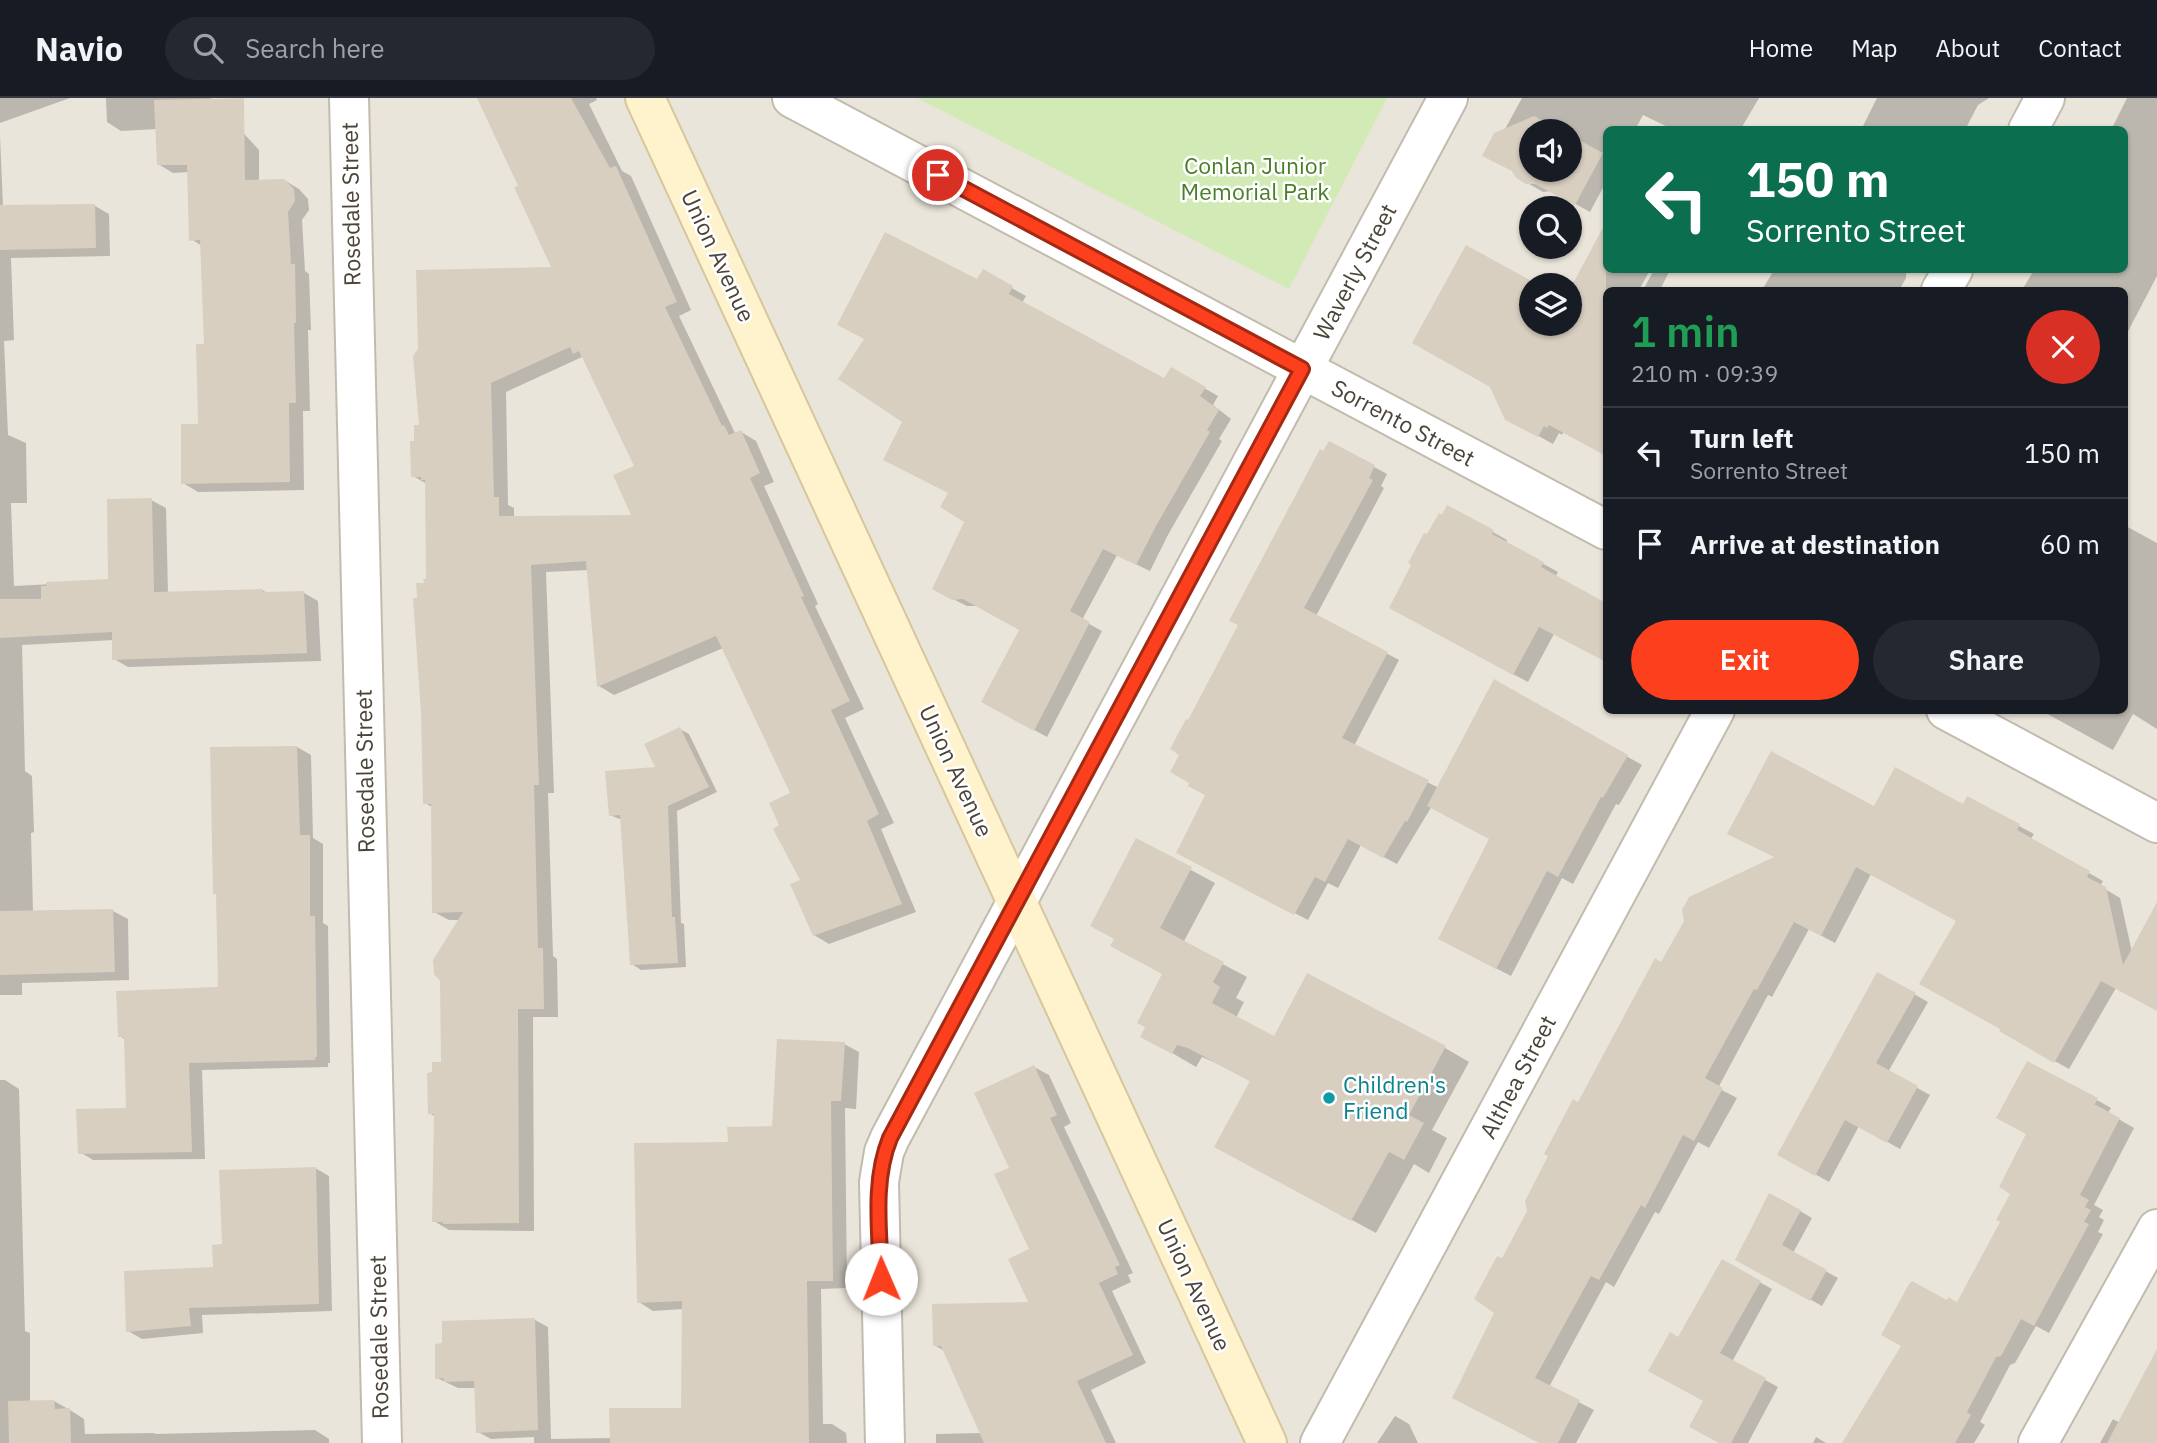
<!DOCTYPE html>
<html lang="en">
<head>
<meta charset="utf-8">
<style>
	:root { --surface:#171b24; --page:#242831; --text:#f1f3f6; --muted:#9ea1a6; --line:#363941; --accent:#fc3f1d }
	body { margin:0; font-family:"IBM Plex Sans",sans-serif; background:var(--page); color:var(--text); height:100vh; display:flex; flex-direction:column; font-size:26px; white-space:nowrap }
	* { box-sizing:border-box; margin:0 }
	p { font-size:23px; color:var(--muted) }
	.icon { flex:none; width:38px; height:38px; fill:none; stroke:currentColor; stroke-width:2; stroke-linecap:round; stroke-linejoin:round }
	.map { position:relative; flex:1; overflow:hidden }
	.sheet { position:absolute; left:1603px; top:189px; width:525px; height:427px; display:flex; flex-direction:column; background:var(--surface); border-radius:10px; box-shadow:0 2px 5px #0004 }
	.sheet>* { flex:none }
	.hud { position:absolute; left:1603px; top:28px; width:525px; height:147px; border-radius:10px; box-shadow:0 2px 5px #0004; background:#0b6e4f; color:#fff; overflow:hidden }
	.controls { position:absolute; left:1519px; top:21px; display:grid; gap:14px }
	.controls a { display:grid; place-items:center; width:63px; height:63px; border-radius:50%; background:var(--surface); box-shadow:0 2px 5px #0004; font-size:35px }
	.pin { position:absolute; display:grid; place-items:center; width:60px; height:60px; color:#fff; margin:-30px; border:4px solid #fff; border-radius:50%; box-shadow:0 2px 7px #0007 }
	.me { position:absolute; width:77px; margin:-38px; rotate:359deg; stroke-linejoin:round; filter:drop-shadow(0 0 5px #0008) }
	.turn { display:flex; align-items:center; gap:24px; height:147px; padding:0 28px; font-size:32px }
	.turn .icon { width:91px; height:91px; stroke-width:2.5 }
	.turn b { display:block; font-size:49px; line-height:60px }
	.round { display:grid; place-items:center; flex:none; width:74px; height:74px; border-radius:37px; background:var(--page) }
	.overview { display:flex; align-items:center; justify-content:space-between; height:119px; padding:0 28px }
	h1 { font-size:42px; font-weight:600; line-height:52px; color:#1e9e55 }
	.cta { display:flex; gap:14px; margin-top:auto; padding:14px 28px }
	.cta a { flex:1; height:80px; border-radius:42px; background:var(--accent); color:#fff; font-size:28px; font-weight:600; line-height:80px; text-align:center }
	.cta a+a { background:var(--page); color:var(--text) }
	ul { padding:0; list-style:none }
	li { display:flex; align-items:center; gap:21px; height:91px; padding:0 28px; border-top:2px solid var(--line) }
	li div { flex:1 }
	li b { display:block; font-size:26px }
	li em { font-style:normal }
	header { display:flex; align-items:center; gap:42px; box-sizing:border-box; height:98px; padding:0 35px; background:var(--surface); border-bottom:2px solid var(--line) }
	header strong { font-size:33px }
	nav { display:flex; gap:38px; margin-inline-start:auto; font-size:24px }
	.search { width:490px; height:63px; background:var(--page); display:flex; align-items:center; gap:18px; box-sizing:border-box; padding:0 24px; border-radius:38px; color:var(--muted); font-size:26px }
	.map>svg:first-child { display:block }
</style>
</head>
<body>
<header>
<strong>Navio</strong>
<div class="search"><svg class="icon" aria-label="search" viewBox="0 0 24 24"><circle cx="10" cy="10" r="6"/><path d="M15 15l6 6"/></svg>Search here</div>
<nav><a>Home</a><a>Map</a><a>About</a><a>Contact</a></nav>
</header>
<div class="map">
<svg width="2157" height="1345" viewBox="0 0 2157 1345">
	<rect width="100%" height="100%" fill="#f6f3ec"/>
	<path fill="#eae5da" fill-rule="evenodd" d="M0,0H2157V1345H0ZM1606,32H2124V172H1606ZM1531,33H1570V72H1531ZM1531,110H1570V149H1531ZM1531,187H1570V226H1531ZM1606,192H2124V612H1606Z"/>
	<path fill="#d2eab5" d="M917,0H1387L1289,191Z"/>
	<g fill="#0003" fill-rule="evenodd">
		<path d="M0,0H70L0,25Z"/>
		<path d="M106,0H211L259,52V83L284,82L299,91L308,101L309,112L302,122L305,173L309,176L311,232H308L310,313H303L304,392L198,394L183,385L200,328L206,248L202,148L191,141L189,74L173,75L158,66L157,31L121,33L107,24Z"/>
		<path d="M479,0H596L597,2L589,6L622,73L631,78L691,212L679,218L735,335L741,334L756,343L774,384L764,388L818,506L815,508L864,611L845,620L894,725L881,731L916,814L829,846L814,837L803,782L781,728L793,696L723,550L614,597L599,588L589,472L546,474L554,695H548L553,858L557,861L558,919H533L534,1133L449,1132L434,1123L436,1019L429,1015L434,976L443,966L460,822H449L434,814L432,709L425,705L418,501L428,483L427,386L413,378L416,345L421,329L554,170L520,89ZM582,259L585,261L636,369L634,418L514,420V410L508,407L506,294Z"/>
		<path d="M1522,0H1759L1742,29L1747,32H1674L1643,17L1635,32H1606V84L1590,114L1552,93L1543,94L1517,79L1504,33ZM1531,33H1570V72H1531Z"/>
		<path d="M1877,0H1989L1978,7L1965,32H1861Z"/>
		<path d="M2127,0H2157V178L2124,241V192H2022L2034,172H2124V32H2111Z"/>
		<path d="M0,37L3,109L95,108L109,116L110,158L11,160L14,242L4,243L8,337L26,345L27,405H11L14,488L110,483L151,402L166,410L168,496L262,492L269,496L304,495L318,503L321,563L128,569L114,561V542L22,547L25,673L32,678L34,734L31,735L33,814L113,813L128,821L129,882L22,885V897H0Z"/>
		<path d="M1606,128V172H1650L1639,192H1606V356L1564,333L1562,337L1559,335L1553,346L1522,329L1467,149L1536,187H1531V226H1570V195Z"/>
		<path d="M1654,172H1670L1660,192H1643Z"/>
		<path d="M1774,172H1906V180L1901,189L1896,192H1762Z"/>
		<path d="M983,174L1026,198L1022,205L1165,283L1171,271L1218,298L1213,307L1231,321L1219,341L1222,343L1169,435L1150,473L1117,457L1082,522L1102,533L1047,639L983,604L1021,532L979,508H967L947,498L967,423L950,396L978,183Z"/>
		<path d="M1330,345L1387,376L1381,388L1384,390L1316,518L1399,562L1354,648L1439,690L1495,583L1642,667L1619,707L1616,706L1573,786L1562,780L1511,878L1455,849L1491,741L1432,708L1397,766L1361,747L1338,790L1328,785L1308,822L1190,761L1207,697L1181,656L1189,624L1240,527L1323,355Z"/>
		<path d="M2124,427L2157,445V631L2133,616L2113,652L2042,613L2124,612Z"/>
		<path d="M1493,434L1507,442L1506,445L1558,474L1555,479L1604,506L1606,501V563L1554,536L1528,584L1405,518Z"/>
		<path d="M680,631L689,636L717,694L677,713L681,825L684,826L686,869L641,872L632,866L622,722L610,717L658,670Z"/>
		<path d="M297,649L311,657L313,740L323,746V825L328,828L330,965H328V969L202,972L205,1061L93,1062L80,1054L128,1012L126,942L120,938L220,891Z"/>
		<path d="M1967,700L2034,736L2030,742L2103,783L2100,788L2120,800L2132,854L2157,817V912L2116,890L2069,971L2001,933L1958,823L1871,776L1835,845L1809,831L1772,899L1768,897L1718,990L1737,1000L1709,1050L1698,1044L1659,1116L1655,1114L1614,1189L1606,1184L1549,1289L1594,1312L1576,1345H1541L1497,1214L1503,1163L1529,1113L1578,1006L1662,866L1875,710L1963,708Z"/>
		<path d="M1137,743L1215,785L1183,845L1247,879L1236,900L1244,904L1236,920L1274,941L1445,950L1469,964L1432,1032L1447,1040L1429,1075L1414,1066L1376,1135L1241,1062L1252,984L1214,964L1202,959L1196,969L1167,952L1164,876Z"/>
		<path d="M1878,876L1928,904L1888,974L1930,997L1900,1051L1859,1028L1829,1084L1779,1056Z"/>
		<path d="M844,946L859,954L856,1011L845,1010L847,1190L821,1191L823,1326H832L846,1335L847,1345H534V1339L491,1341L478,1334L476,1290H458L437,1280L535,1222L548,1229L551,1341L611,1340L683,1312V1211L653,1213L639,1204L730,1045L774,1030Z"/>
		<path d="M1034,969L1049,977L1071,1025L1064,1029L1133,1175L1128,1177L1131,1184L1112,1193L1146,1265L1091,1292L1116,1345H936V1336L981,1335L945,1253L934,1247L1030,1205L1032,1152L1011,1070Z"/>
		<path d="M0,982H5L19,991L25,1233L30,1235V1304L54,1303L70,1312L84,1321L85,1336L153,1335L156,1336L315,1332L329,1341V1345H0Z"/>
		<path d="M2097,1002L2111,1010L2108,1015L2134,1030L2094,1107L2103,1112L2099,1119L2104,1122L2098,1134L2103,1136L2049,1235L2036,1228L2015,1265L2010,1267L1980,1324L1985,1327L1974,1345H1844L1948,1204L1958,1206Z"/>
		<path d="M315,1070L329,1078L332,1213L202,1217L203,1235L142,1241L128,1233L215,1171L224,1148Z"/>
		<path d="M1800,1113L1812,1120L1793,1155L1838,1180L1822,1208L1738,1161Z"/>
		<path d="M1723,1164L1772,1191L1732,1264L1778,1289L1748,1345H1722L1705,1303Z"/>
		<path d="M2157,1255V1345H2100L2113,1321L2120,1325Z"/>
		<path d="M1395,1318L1409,1326L1418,1345H1377Z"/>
		<path d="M1816,1339L1826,1345H1813Z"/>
	</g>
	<g fill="#d8cfc1" fill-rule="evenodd">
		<path d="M244,0L245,82L284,81L294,91L295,103L288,114L291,166H295L296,225H294L296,305H289L290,384L181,386V326H198L196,246H204L200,142L189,143L187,67H157L154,2Z"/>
		<path d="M477,0H571L610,70L616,68L677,204L665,209L722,328L724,327L729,337L741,332L760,375L750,380L804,498L801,499L850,603L831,612L879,716L867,723L902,806L813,838L790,786L800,782L773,731L779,727L769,705L790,695L716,538L597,589L586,463L531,467L539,687H534L538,850H543L544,911H518L519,1125L443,1126V1124H432L434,1016H428L427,975L432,974V964H441L440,883L434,876L433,862L463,814L432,815L431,706H423L421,615L413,500H417L416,485H424L423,481H426L425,382H421V379H411L410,343H414V327H419L413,258L418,251L416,172L551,169L514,89L518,88ZM570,249L573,256L579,253L634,368L613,377L631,417L499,418V399H494L491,285Z"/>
		<path d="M1534,18L1562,33H1531V72H1570V37L1603,55L1575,107L1535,86H1526L1516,80L1512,73L1482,58L1494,35Z"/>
		<path d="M95,106L96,150L0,152V107Z"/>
		<path d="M1606,124V358L1549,327L1547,330L1544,328L1538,339L1505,322L1490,289L1412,245L1466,147L1539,187H1531V226H1570V191Z"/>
		<path d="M885,134L977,181L983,171L1013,188L1009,196L1164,280L1171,269L1206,289L1200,298L1219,312L1207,332L1210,334L1156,428L1136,467L1103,451L1070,513L1090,524L1034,633L981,604L1019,532L963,501L952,502L932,491L964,424L940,409L948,395L883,362L902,324L838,281L864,241L837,227Z"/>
		<path d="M1329,343L1375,367L1369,380L1373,382L1304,510L1388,554L1342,640L1429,682L1407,724L1405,723L1383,760L1348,741L1325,784L1315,779L1294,817L1176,755L1205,697L1188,688L1189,685L1170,674L1179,657L1170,651L1186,621L1188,622L1238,527L1229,523L1320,351L1323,353Z"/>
		<path d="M152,400L154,494L263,491V494L304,493L307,555L112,562V534L0,540V501H41V488H46V484L108,481L107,401Z"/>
		<path d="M1447,407L1494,432L1492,436L1544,464L1541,469L1606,505V564L1539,529L1513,577L1389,510L1411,467L1408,465L1424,435L1427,436L1439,415L1442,417Z"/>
		<path d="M1494,581L1628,657L1603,700L1601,699L1558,779L1547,773L1496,871L1438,841L1489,741L1427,708Z"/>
		<path d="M680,629L709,689L668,708L672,819H675L678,865L630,867L620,717L609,718L605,673L655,669L644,646Z"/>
		<path d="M297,648L300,737H310V818H315L317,959H315V962L189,965L192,1054L78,1056L76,1011L126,1010L124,939H118L116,893L218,889L216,796H213L210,649Z"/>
		<path d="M1771,653L1874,708L1895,669L1963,706L1967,698L2020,726L2017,732L2090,773L2087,779L2106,789L2123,867L2157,804V913L2101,883L2054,965L1999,933L2000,931L1919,886L1956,823L1856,769L1821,838L1794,824L1757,892L1754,891L1705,980L1723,990L1694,1043L1683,1037L1645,1110L1641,1107L1599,1182L1591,1178L1535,1280L1580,1302L1558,1345H1539L1452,1300L1494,1215L1474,1201L1497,1158L1502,1160L1527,1113L1525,1103L1548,1058L1544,1056L1573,1001L1578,1004L1655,860L1661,864L1684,823L1682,812L1689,799L1774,759L1727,736Z"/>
		<path d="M1136,740L1192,769L1160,830L1224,864L1213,884L1220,889L1212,905L1274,938L1307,875L1446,948L1409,1017L1424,1025L1404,1062L1389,1054L1351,1123L1214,1049L1250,983L1188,950L1177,947L1172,956L1140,939L1145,929L1137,925L1162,876L1110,848L1114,841L1090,828Z"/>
		<path d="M113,811L115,874L0,877V813Z"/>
		<path d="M1877,874L1916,895L1876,965L1918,988L1887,1045L1845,1022L1815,1078L1777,1057Z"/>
		<path d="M777,941L845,944L841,1003H831L833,1183H807L809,1345H610L609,1310H681L682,1203L637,1205L634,1045L728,1044L727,1029L772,1028Z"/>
		<path d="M2027,963L2098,1000L2094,1006L2120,1020L2080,1097L2089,1102L2085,1109L2091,1112L2084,1124L2089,1126L2034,1228L2021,1221L2001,1258L1996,1259L1967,1314L1971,1317L1955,1345H1842L1901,1248L1881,1237L1909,1186L1912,1183L1947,1202L1948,1199L1957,1204L2000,1124L1996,1122L2010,1096L1999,1089L2026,1036L1996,1020Z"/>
		<path d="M1034,967L1057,1017L1050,1020L1120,1167L1115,1169L1118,1176L1099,1185L1133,1257L1077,1283L1106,1345H984L941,1248H933L932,1206L1028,1204L1008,1161L1029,1151L994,1076L1009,1070L974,995Z"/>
		<path d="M316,1069L319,1206L189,1210L191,1228L126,1234L124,1173L213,1169L212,1147L222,1146L219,1072Z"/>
		<path d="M1769,1095L1801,1112L1782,1147L1827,1172L1810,1203L1735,1162Z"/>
		<path d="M1722,1161L1761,1183L1720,1255L1766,1280L1731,1345H1719L1689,1329L1703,1303L1648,1273L1670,1234L1678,1239Z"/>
		<path d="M535,1220L538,1332L476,1335L474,1283L443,1284L444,1280L435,1281V1246L442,1245V1223Z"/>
		<path d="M2157,1251V1345H2107Z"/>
		<path d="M54,1302L55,1311L70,1310L71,1345H9L8,1303Z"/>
	</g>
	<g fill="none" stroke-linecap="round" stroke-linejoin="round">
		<defs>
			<g id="street">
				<path d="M349,0L382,1345"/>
				<path d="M792,0L1606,432"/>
				<path d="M2028,32L2045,0"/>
				<path d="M1941,192L1953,172"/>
				<path d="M1946,612L2157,725"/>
				<path d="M885,1345L879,1084L884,1054L890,1040L1448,0"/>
				<path d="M1320,1345L1715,612"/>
				<path d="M2038,1345L2157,1131"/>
			</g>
			<path id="secondary" d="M645,0L1267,1345"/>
		</defs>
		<use href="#street" stroke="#c2bbae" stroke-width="42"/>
		<use href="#secondary" stroke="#d6c79b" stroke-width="42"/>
		<use href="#street" stroke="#fff" stroke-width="38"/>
		<use href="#secondary" stroke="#fff3cd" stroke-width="38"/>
	</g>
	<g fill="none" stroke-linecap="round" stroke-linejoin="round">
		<defs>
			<path id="route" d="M881,1181C880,1135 872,1084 890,1040L1302,271L938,77"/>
		</defs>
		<use href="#route" stroke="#a42913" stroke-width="18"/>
		<use href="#route" stroke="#fc3f1d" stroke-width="12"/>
	</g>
	<circle fill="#0f9aa8" stroke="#fff" stroke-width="2.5" cx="1329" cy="1000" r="7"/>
	<g text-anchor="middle" stroke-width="5" stroke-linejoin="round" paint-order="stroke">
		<g font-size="23" fill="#4a7f2a" stroke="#fff">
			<text x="1255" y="76">Conlan Junior<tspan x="1255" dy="26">Memorial Park</tspan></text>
		</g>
		<g font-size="23" fill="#4b4439" stroke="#fff">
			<text transform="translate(351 106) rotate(-91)" y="8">Rosedale Street</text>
			<text transform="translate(718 158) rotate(65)" y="8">Union Avenue</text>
			<text transform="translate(1355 174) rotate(-62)" y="8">Waverly Street</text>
			<text transform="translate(1403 325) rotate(28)" y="8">Sorrento Street</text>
			<text transform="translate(365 673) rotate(-91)" y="8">Rosedale Street</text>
			<text transform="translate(956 673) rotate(65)" y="8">Union Avenue</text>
			<text transform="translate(1518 979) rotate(-62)" y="8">Althea Street</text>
			<text transform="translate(1194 1187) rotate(65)" y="8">Union Avenue</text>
			<text transform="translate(379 1239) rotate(-91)" y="8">Rosedale Street</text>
		</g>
		<g font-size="23" fill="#0d838f" stroke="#fff" text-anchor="start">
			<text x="1343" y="995">Children's<tspan x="1343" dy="26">Friend</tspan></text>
		</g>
	</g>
</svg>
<div class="controls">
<a><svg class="icon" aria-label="sound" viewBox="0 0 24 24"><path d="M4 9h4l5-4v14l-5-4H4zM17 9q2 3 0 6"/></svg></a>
<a><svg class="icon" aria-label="search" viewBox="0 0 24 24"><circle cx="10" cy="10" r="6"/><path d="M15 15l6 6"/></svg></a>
<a><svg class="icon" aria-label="layers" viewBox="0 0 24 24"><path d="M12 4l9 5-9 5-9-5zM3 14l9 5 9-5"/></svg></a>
</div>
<div class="pin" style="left:938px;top:77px;background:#d93025"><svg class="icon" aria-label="arrive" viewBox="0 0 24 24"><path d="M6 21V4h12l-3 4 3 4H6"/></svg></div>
<svg class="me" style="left:881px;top:1181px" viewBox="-20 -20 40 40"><circle r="19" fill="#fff"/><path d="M0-13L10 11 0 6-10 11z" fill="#fc3f1d"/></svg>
<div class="hud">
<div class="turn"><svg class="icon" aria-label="left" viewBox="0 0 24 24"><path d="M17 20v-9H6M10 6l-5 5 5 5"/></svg><div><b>150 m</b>Sorrento Street</div></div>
</div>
<section class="sheet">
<div class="overview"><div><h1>1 min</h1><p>210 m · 09:39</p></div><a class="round" style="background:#d93025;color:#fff"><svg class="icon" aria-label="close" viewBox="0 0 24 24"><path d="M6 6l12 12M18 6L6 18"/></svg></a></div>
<ul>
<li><svg class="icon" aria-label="left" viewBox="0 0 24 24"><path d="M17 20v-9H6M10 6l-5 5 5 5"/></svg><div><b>Turn left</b><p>Sorrento Street</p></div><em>150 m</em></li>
<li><svg class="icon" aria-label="arrive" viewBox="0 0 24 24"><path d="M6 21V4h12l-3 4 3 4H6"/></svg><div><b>Arrive at destination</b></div><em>60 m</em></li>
</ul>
<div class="cta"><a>Exit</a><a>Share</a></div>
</section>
</div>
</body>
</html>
